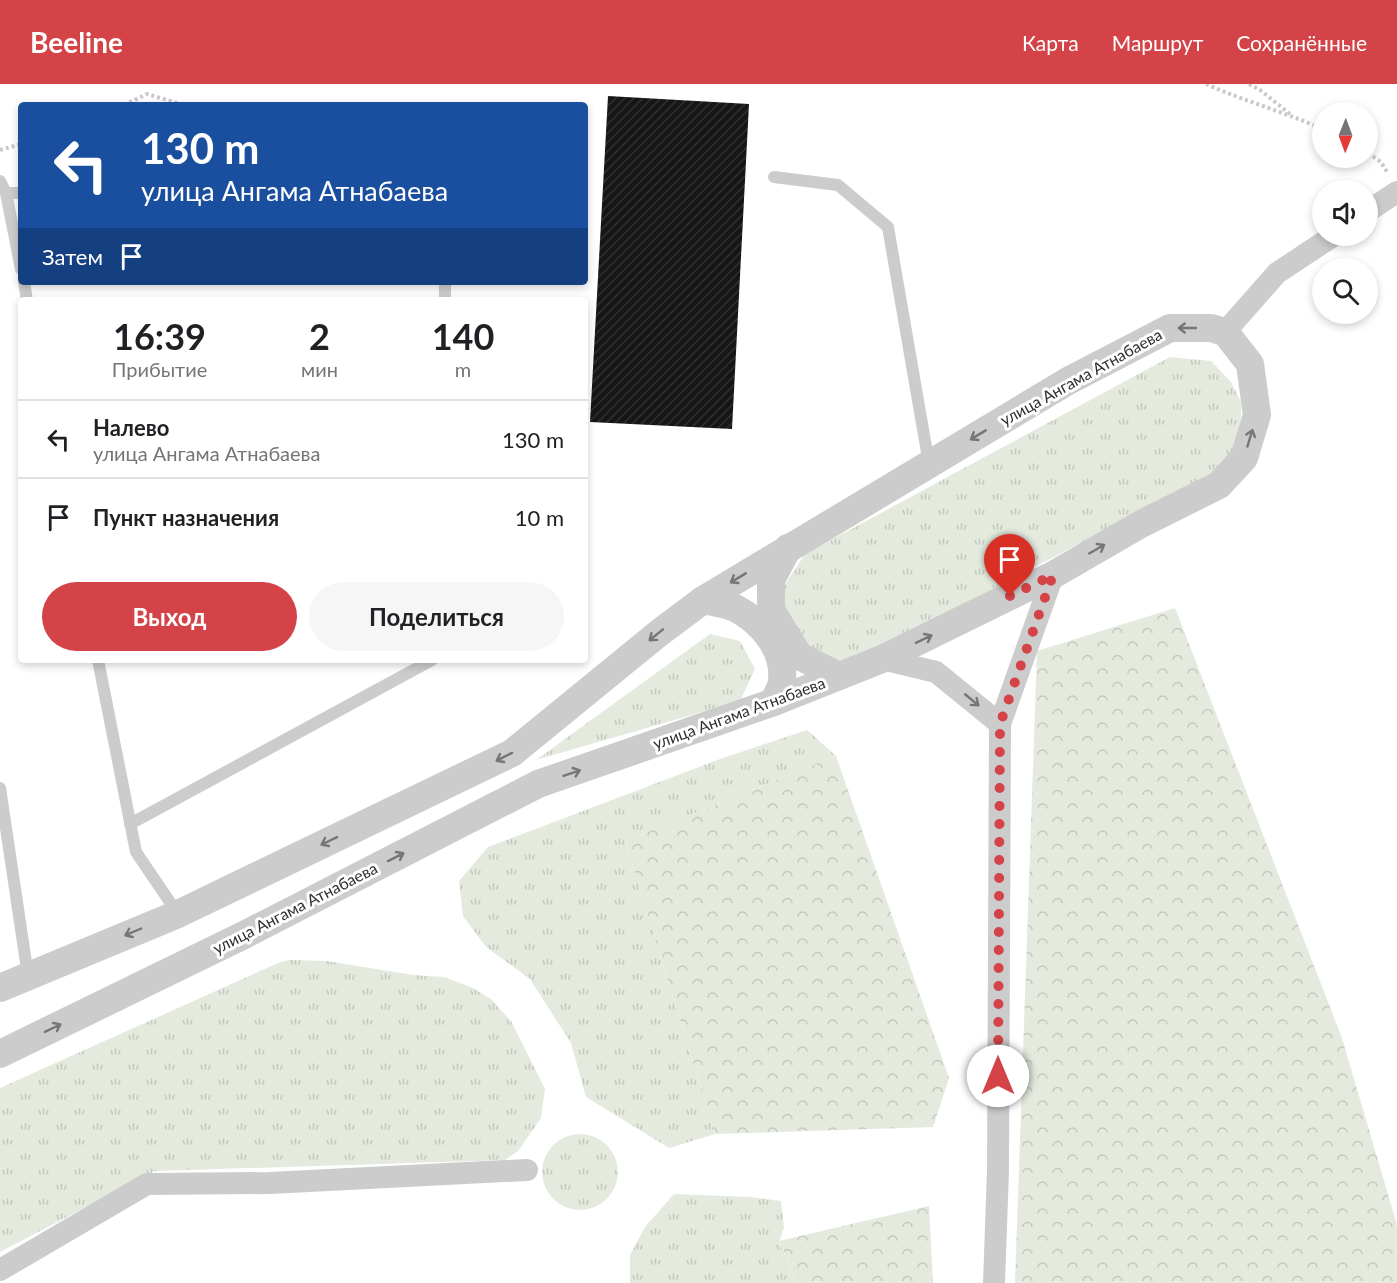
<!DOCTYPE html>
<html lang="ru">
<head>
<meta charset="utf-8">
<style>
	:root { --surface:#fff; --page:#f6f6f6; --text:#202124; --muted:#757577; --line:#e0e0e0; --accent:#d34347 }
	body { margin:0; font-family:Lato,sans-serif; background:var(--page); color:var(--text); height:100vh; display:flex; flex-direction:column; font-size:22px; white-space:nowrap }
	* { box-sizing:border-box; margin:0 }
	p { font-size:20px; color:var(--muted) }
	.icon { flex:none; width:33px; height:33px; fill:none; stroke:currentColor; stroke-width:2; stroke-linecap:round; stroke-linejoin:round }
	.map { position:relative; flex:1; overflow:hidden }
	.sheet { position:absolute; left:18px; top:213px; width:570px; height:366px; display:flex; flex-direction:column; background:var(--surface); border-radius:6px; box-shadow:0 3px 9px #0003 }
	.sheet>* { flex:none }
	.top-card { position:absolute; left:18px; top:18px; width:570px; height:183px; border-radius:6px; box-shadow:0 3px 9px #0003; background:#1a4fa0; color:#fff; overflow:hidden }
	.needle { width:39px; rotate:181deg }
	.controls { position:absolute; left:1312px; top:18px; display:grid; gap:12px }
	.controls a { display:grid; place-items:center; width:66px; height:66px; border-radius:50%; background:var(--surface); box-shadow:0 3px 9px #0003; font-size:30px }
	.pin { position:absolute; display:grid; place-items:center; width:51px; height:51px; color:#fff; margin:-62px -26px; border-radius:50% 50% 50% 0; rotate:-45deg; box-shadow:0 0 6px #0007 }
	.pin .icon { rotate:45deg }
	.me { position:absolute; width:66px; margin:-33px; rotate:0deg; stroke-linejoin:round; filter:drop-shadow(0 0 4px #0008) }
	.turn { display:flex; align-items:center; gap:21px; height:126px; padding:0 24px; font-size:27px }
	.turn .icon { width:78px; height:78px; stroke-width:2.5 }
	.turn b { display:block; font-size:42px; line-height:51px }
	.then { display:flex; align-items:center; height:57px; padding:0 24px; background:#0003; gap:12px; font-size:22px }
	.eta { display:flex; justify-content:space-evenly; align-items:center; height:102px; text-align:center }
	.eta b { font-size:36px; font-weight:700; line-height:42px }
	.button { display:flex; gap:12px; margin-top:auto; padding:12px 24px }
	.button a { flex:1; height:69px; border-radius:36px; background:var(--accent); color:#fff; font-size:24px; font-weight:700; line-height:69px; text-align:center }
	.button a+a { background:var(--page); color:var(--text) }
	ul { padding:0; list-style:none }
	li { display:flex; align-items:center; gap:18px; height:78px; padding:0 24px; border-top:2px solid var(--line) }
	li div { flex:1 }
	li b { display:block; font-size:22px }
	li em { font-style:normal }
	header { display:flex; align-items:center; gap:36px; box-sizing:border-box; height:84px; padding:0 30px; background:var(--accent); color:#fff }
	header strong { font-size:28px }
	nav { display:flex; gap:33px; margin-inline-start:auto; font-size:21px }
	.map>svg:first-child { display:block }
</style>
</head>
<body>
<header>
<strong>Beeline</strong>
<nav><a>Карта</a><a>Маршрут</a><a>Сохранённые</a></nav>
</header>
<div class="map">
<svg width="1397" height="1199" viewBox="0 0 1397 1199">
	<defs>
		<pattern id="grass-tufts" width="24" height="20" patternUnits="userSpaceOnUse" patternTransform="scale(1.5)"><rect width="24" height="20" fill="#e4eade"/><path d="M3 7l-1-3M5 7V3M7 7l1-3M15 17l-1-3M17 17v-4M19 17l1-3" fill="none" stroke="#c4c9bf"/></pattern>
		<pattern id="forest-crowns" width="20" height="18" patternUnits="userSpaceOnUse" patternTransform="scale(1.5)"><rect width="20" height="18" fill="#e4eade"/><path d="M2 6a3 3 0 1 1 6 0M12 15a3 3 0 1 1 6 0" fill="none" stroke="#c4c9bf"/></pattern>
		<pattern id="building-hatch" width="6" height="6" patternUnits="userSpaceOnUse" patternTransform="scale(1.5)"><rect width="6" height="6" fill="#161616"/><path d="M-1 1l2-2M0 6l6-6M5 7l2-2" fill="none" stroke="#303030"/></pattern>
	</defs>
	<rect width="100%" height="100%" fill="#fff"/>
	<g fill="url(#grass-tufts)">
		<path d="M1170,273L1211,277L1231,298L1241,318V334L1236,362L1216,388L861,574L831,577L801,558L785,535L784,502L805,470Z"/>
		<path d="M710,550L740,557L755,585L740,617L536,676Z"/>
		<path d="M807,646L836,672L625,757L715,1050L669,1064L586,1013L571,959L530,895L486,863L463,832L459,797L488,763L720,675Z"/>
		<path d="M289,876L327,877L413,891L444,893L473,904L491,915L511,937L545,1005L541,1034L518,1067L505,1076L155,1087L0,1168V1004L278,879Z"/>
		<circle cx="580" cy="1088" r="38"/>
		<path d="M674,1110L750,1113L781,1117L784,1144L779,1158L797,1199H630V1171L645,1143Z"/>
	</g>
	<g fill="url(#forest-crowns)">
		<path d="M1175,524L1342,954L1397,1141V1199H1015L1037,567Z"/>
		<path d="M836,672L949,994L933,1043L715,1050L625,757Z"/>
		<path d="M929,1122L933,1199H797L779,1157Z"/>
	</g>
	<path fill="url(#building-hatch)" d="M608,12L749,20L732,345L590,338Z"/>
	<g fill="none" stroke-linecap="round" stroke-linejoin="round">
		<g stroke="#c9c9c9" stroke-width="4" stroke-dasharray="3 3" stroke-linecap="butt">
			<path d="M1206,0C1244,17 1284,28 1323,45"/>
			<path d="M1249,0L1260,6L1290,30"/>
			<path d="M124,21L147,10L184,21"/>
			<path d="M0,66L21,60"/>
			<path d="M1368,69L1381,78L1387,88"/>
		</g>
		<g stroke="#ccc" stroke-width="12">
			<path d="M774,93L838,101L888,143L929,380"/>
			<path d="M0,97L6,109L21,185"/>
			<path d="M6,109H21"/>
			<path d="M24,198L27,216"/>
			<path d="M445,198V216"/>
			<path d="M98,576L136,768L178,830"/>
			<path d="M0,704L28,892"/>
			<path d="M130,740L432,576"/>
		</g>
		<g stroke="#ccc" stroke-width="22">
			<path d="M1368,127L1397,108"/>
			<path d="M1225,248L1277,189L1333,152"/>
			<path d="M882,575L936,588L1000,640"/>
			<path d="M0,1186L147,1100L270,1099L527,1086"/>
			<path d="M994,1199L998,1086L1000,640L1053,491"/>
		</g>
		<g stroke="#ccc" stroke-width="28">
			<path d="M788,464L771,496V526L799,572L839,592"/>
			<path d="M703,516C713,518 726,520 735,524C761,537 785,565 782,596C782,603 776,611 774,618"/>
			<path d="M0,904L178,830L512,669L659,549L703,516L1068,297L1170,244H1211L1225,248L1250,280L1257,331L1244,374L1219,401L1141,440L1053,491L882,575L774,618L538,700L244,851L0,970"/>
		</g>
	</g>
	<defs><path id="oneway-shaft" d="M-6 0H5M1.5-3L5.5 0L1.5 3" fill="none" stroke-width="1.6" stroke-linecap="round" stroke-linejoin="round" transform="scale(1.5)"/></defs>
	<g stroke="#767676">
		<use href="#oneway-shaft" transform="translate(1187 244) rotate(180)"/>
		<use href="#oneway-shaft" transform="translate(978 351) rotate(149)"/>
		<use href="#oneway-shaft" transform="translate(1250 354) rotate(-73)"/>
		<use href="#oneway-shaft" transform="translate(1097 465) rotate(-30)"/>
		<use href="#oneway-shaft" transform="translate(738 494) rotate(149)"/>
		<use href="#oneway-shaft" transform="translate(656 551) rotate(141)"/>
		<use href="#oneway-shaft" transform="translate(924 555) rotate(-26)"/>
		<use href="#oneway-shaft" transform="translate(972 616) rotate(40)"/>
		<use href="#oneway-shaft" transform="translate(504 673) rotate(153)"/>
		<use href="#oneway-shaft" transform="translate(572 689) rotate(-19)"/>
		<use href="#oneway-shaft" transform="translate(329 757) rotate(154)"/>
		<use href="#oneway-shaft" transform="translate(396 773) rotate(-27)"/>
		<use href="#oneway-shaft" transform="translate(133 848) rotate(157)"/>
		<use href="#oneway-shaft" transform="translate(53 944) rotate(-26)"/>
	</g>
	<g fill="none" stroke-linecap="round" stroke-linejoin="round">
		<path stroke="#d34347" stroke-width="10" stroke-dasharray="0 18" d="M998,992L1000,640L1053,491L1010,512"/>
	</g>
	<g text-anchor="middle" stroke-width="6" stroke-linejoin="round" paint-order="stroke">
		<g font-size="16" fill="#2f2f2f" stroke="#fff">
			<text transform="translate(1081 293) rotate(-29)" y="6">улица Ангама Атнабаева</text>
			<text transform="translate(739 629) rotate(-20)" y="6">улица Ангама Атнабаева</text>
			<text transform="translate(295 824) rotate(-27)" y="6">улица Ангама Атнабаева</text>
		</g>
	</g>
</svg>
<div class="controls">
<a><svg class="needle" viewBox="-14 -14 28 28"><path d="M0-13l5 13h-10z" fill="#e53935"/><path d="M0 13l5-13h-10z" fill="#757577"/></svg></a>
<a><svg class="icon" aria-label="sound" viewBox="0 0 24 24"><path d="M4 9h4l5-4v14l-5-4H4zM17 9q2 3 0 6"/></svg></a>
<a><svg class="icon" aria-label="search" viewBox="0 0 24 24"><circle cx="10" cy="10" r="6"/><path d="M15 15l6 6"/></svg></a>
</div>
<div class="pin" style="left:1010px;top:512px;background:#d93025"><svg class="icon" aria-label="arrive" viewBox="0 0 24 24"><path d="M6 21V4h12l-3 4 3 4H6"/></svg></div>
<svg class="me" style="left:998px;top:992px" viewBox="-20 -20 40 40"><circle r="19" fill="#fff"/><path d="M0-13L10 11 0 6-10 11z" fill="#d34347"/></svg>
<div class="top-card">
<div class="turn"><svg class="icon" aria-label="left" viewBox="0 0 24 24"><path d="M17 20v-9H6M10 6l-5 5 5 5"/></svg><div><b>130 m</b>улица Ангама Атнабаева</div></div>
<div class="then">Затем<svg class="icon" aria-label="arrive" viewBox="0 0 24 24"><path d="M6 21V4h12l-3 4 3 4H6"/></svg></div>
</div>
<section class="sheet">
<div class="eta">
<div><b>16:39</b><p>Прибытие</p></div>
<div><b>2</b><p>мин</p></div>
<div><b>140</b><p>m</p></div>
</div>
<ul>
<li><svg class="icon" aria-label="left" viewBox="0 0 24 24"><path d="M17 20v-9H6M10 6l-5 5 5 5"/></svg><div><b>Налево</b><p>улица Ангама Атнабаева</p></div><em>130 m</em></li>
<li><svg class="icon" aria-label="arrive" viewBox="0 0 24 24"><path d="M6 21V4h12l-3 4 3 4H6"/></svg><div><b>Пункт назначения</b></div><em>10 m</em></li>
</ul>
<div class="button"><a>Выход</a><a>Поделиться</a></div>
</section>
</div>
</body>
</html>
